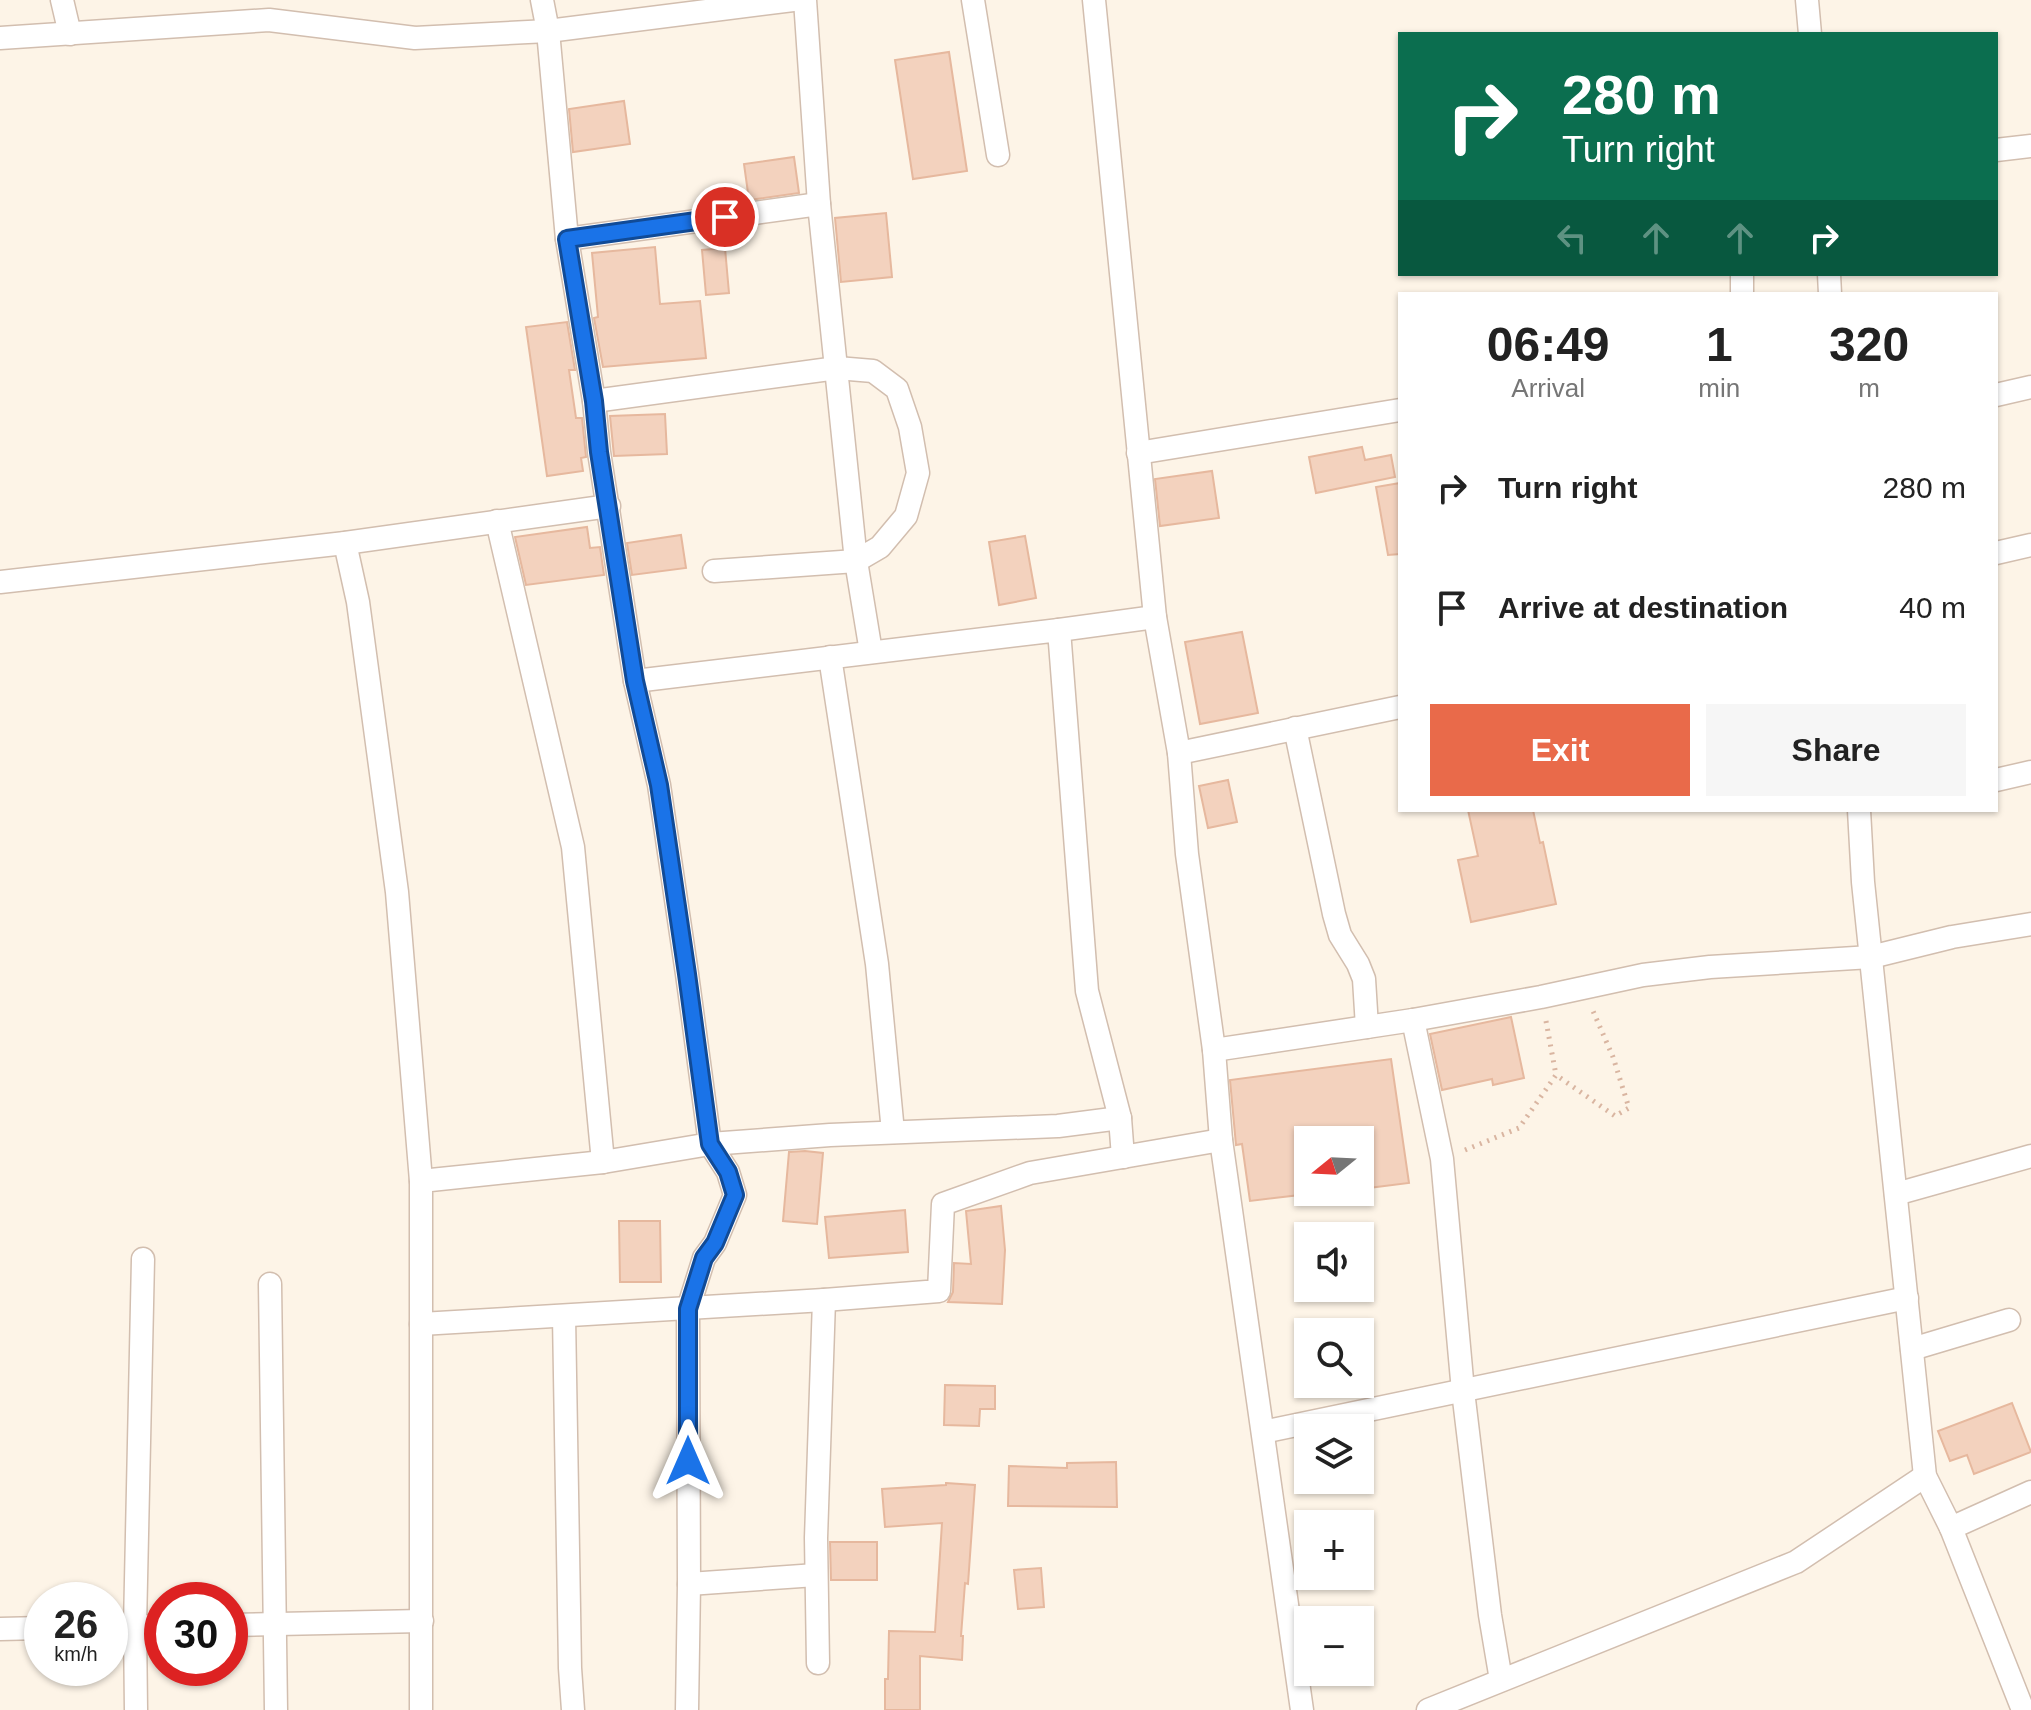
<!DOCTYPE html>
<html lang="en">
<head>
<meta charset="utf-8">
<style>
	:root { --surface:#fff; --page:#f6f6f6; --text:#222; --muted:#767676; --accent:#e96a4a }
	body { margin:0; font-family:Arial,sans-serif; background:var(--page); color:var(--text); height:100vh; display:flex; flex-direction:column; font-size:30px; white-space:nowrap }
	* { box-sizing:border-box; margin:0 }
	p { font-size:26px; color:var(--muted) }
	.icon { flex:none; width:44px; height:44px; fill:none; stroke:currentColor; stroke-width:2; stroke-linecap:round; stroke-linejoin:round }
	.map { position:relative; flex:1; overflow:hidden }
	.panel { position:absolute; left:1398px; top:292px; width:600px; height:520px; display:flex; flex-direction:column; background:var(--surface); border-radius:0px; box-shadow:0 2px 6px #0004 }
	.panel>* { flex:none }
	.hud { position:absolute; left:1398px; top:32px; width:600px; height:244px; border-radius:0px; box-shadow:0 2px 6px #0004; background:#0b6e4f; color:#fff; overflow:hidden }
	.needle { width:52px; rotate:252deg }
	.tools { position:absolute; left:1294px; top:1126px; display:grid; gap:16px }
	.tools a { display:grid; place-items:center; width:80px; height:80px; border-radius:0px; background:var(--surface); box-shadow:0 2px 6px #0004; font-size:40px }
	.speed { position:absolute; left:24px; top:1582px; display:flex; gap:16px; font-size:40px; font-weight:700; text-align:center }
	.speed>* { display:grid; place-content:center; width:104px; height:104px; border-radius:50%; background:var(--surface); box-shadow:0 2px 6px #0004; line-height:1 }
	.speed small { font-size:20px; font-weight:400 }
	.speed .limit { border:12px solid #d22; background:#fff; color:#111 }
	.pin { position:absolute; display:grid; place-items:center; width:68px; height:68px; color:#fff; margin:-34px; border:4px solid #fff; border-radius:50%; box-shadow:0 2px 8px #0007 }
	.me { position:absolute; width:88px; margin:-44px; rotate:0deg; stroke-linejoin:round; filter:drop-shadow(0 0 6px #0008) }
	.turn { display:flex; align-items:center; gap:28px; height:168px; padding:0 32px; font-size:36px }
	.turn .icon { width:104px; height:104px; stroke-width:2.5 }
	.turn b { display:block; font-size:56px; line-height:68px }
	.lanes { display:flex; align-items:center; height:76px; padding:0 32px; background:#0003; justify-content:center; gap:40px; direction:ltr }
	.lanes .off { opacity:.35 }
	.eta { display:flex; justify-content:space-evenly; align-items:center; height:136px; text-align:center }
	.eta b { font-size:48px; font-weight:800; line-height:56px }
	.primary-button { display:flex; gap:16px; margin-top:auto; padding:16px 32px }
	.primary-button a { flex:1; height:92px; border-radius:0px; background:var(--accent); color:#fff; font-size:32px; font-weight:800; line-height:92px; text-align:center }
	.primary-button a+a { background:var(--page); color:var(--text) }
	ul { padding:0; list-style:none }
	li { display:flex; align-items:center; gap:24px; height:120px; padding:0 32px }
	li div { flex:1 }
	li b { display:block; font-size:30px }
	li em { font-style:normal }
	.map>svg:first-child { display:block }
</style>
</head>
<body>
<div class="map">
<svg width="2031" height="1710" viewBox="0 0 2031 1710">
	<rect width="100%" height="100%" fill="#fdf4e7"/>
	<g fill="#f3d2be" stroke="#e6b89e" stroke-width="2">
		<path d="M949,52L967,171L913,179L895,60Z"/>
		<path d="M624,101L630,144L573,152L569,109Z"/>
		<path d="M794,157L799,193L749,200L744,164Z"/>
		<path d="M886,213L892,277L841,282L835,218Z"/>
		<path d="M655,247L660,304L700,301L706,358L603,367L594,318L598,317L592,253Z"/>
		<path d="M725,248L729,293L706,295L702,250Z"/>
		<path d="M567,322L575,370H569L576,418H582L586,457L581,458L583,471L547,476L526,327Z"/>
		<path d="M665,414L667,454L614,456L610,416Z"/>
		<path d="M1362,447L1365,460L1391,455L1395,477L1316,493L1309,457Z"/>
		<path d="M1212,471L1219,518L1160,526L1155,479Z"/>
		<path d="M1400,483V554L1388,555L1376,487Z"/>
		<path d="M587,527L590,548L600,547L604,575L526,585L515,537Z"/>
		<path d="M681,535L686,568L632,575L627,543Z"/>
		<path d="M1025,536L1036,598L999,605L989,542Z"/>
		<path d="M1242,632L1258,713L1200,724L1185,642Z"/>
		<path d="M1228,780L1237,822L1208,828L1199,786Z"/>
		<path d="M1468,810H1533L1540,843L1543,842L1556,904L1471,922L1458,860L1478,856Z"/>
		<path d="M1511,1017L1524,1078L1493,1085L1492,1079L1442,1090L1430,1034Z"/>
		<path d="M1391,1059L1409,1183L1360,1189V1129L1308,1135V1194L1250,1201L1242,1144L1236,1145L1230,1080Z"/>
		<path d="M805,1151L823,1153L817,1224L783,1221L789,1152Z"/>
		<path d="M1001,1206L1005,1250L1002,1304L948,1302L953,1292L954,1263L971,1264L966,1211Z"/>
		<path d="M905,1210L908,1252L829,1258L825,1217Z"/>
		<path d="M619,1221H660L661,1282H620Z"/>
		<path d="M945,1385L995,1386V1409H980L979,1426L944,1425Z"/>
		<path d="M2012,1403L2031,1452L1974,1474L1967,1455L1950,1461L1938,1431Z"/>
		<path d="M1116,1462L1117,1507L1008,1506L1009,1466L1067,1468V1463Z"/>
		<path d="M946,1483L975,1485L968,1584L965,1583L961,1636H963L962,1660L920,1656V1710H885V1679H888L889,1631L935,1632L942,1523L885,1527L882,1489L946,1485Z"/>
		<path d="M830,1542H877V1580H831Z"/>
		<path d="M1041,1568L1044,1607L1018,1609L1014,1570Z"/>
	</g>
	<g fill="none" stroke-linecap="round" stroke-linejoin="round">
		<defs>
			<g id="street">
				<path d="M62,0L70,34"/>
				<path d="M542,0L548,31L567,239L594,401L599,452L635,681L659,785L687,974L710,1144L728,1172L735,1195L715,1243L704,1258L688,1309L689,1584L687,1710"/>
				<path d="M805,0L819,204L856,561L871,652"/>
				<path d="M973,0L998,155"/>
				<path d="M1094,0L1155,617L1179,753L1187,854L1214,1050L1221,1140L1302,1710"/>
				<path d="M1807,0L1810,34"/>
				<path d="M0,38L269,20L415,38L548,31L793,0"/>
				<path d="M1996,150L2031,146"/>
				<path d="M567,239L819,204"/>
				<path d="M1829,274L1830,294"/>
				<path d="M1742,294V274"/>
				<path d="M1996,395L2031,387"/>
				<path d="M594,401L837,368L873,371L897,389L910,427L918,473L906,516L880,547L856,561L714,571"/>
				<path d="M1138,453L1400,410"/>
				<path d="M497,521L573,847L603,1162"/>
				<path d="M345,543L358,602L397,892L421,1181"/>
				<path d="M1996,553L2031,545"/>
				<path d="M0,582L345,543L609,506"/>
				<path d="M1059,630L1155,617"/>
				<path d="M830,657L877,964L893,1132"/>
				<path d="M635,681L1059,630L1087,991L1120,1118L1123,1157"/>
				<path d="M1295,728L1334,914L1340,935L1358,964L1364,979L1367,1027"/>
				<path d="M1179,753L1400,707"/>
				<path d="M1996,780L2031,772"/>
				<path d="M1859,810L1863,882L1925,1476L1951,1528L2023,1710"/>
				<path d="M1413,1020L1442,1159L1463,1391L1490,1615L1501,1680"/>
				<path d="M1214,1050L1413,1020L1541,997L1643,975L1710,967L1871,957L1952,937L2031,924"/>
				<path d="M1896,1194L2031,1156"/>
				<path d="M270,1284L276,1710"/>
				<path d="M564,1316L570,1668L573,1710"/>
				<path d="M421,1324L824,1300L939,1291L943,1204L1030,1173L1221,1140"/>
				<path d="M1912,1349L2009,1320"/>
				<path d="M1263,1432L1907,1298"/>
				<path d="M1951,1528L2031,1492"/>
				<path d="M689,1584L816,1575"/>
				<path d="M230,1625L422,1621"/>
				<path d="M110,1627L162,1626"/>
				<path d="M0,1629L42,1628"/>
				<path d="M818,1663L816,1538L824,1300"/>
				<path d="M136,1710L135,1626L143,1259"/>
				<path d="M421,1710V1181L603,1162L710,1144L830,1135L1058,1126L1120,1118"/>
				<path d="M1428,1710L1796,1562L1925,1476"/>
			</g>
		</defs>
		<use href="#street" stroke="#d2beaf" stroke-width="25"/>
		<g stroke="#d9b5a1" stroke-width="5" stroke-dasharray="2 6" stroke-linecap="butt">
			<path d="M1546,1021L1556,1075"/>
			<path d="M1465,1150L1519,1128L1556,1075L1615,1116L1629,1108L1613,1057L1593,1011"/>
		</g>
		<use href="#street" stroke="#fff" stroke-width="22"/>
	</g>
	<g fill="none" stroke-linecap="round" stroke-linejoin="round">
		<defs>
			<path id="route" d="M688,1461V1309L704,1258L715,1243L735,1195L728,1172L710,1144L687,974L659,785L635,681L599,452L594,401L567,239L725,217"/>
		</defs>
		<use href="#route" stroke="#114b97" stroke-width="20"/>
		<use href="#route" stroke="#1a73e8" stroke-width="14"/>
	</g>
</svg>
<div class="tools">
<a><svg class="needle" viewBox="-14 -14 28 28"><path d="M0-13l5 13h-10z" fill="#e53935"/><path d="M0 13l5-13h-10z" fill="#767676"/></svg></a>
<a><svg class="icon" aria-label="sound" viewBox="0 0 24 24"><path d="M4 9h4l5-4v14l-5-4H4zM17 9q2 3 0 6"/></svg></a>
<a><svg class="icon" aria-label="search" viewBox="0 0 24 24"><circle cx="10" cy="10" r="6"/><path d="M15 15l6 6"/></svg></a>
<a><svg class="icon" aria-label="layers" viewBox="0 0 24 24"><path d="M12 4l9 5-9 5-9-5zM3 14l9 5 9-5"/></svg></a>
<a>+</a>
<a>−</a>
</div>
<div class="speed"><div>26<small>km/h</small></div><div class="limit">30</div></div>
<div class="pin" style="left:725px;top:217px;background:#d93025"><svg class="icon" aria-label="arrive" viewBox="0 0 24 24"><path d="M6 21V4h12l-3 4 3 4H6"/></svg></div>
<svg class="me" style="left:688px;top:1461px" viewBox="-20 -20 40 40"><path d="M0-17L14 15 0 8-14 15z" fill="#1a73e8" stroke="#fff" stroke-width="4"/></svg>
<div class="hud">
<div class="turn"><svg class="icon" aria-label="right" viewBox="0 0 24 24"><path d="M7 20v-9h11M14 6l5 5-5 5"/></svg><div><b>280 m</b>Turn right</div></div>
<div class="lanes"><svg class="icon off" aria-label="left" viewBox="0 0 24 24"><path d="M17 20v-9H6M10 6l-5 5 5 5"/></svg><svg class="icon off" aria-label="ahead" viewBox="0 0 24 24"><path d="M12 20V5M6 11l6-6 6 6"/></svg><svg class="icon off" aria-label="ahead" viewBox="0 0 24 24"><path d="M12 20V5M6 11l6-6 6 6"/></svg><svg class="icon" aria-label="right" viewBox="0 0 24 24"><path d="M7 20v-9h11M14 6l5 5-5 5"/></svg></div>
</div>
<section class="panel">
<div class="eta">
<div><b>06:49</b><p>Arrival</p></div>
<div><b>1</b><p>min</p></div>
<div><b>320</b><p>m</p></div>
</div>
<ul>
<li><svg class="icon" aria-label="right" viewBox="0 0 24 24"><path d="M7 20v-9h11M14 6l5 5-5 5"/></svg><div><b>Turn right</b></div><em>280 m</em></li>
<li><svg class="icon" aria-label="arrive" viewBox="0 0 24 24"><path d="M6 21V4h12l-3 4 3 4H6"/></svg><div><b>Arrive at destination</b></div><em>40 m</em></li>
</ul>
<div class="primary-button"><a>Exit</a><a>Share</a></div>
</section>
</div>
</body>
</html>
